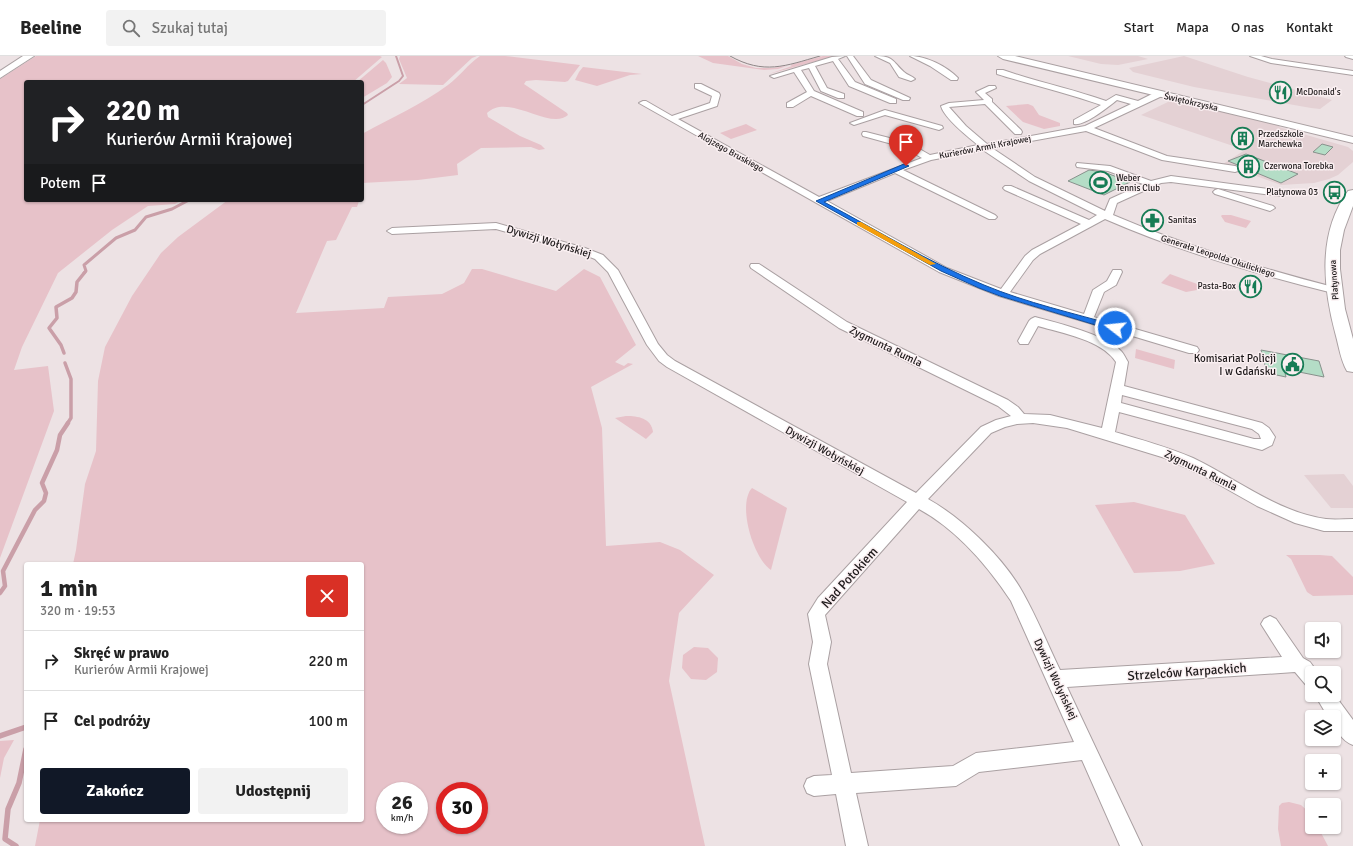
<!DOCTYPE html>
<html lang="pl">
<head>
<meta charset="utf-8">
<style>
	:root { --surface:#fff; --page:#f2f2f2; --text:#222; --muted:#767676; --line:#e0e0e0; --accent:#111827 }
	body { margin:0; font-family:Signika,sans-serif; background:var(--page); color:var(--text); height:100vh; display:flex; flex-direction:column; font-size:15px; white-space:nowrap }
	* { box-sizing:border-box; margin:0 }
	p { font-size:13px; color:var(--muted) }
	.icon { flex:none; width:22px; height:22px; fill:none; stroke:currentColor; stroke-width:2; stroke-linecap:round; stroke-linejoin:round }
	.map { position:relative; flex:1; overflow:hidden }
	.details { position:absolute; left:24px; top:506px; width:340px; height:260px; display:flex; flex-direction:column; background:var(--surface); border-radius:4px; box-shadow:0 1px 3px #0004 }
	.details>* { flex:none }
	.guide { position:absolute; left:24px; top:24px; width:340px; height:122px; border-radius:4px; box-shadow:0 1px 3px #0004; background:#202124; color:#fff; overflow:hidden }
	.fabs { position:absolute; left:1305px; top:566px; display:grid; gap:8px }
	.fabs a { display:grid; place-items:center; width:36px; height:36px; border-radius:4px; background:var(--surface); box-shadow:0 1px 3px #0004; font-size:20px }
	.speed { position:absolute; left:376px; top:726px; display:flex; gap:8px; font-size:20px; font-weight:700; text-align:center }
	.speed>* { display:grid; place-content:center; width:52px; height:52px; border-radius:50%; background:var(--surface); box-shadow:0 1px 3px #0004; line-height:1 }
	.speed small { font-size:10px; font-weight:400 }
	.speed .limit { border:6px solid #d22; background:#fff; color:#111 }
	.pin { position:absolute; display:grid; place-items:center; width:34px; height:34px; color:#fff; margin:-41px -17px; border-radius:50% 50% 50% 0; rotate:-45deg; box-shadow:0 0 4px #0007 }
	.pin .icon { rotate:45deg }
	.me { position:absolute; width:44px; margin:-22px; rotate:286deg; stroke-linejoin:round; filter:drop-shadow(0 0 3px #0008) }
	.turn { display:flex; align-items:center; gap:14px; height:84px; padding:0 16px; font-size:18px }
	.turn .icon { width:52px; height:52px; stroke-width:2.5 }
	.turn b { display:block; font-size:28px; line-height:34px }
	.then { display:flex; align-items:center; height:38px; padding:0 16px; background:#0003; gap:8px; font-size:15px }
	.round { display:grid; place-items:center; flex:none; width:42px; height:42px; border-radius:4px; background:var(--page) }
	.head { display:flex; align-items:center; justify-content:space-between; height:68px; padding:0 16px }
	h1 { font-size:24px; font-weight:700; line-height:30px }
	.primary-button { display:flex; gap:8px; margin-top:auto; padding:8px 16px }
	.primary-button a { flex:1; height:46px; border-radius:4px; background:var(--accent); color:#fff; font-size:16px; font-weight:700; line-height:46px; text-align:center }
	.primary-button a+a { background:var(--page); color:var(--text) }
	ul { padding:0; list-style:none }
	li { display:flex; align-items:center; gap:12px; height:60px; padding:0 16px; border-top:1px solid var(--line) }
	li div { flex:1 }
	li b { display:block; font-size:15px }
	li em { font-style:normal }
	header { display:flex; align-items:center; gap:24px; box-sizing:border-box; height:56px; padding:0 20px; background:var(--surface); border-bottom:1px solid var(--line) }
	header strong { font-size:19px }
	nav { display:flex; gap:22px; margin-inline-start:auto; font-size:14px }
	.search { width:280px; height:36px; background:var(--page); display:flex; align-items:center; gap:10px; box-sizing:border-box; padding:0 14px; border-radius:4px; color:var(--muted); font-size:15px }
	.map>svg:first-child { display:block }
</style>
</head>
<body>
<header>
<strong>Beeline</strong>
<div class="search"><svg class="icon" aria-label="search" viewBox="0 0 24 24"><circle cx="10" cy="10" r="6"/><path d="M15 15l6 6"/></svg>Szukaj tutaj</div>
<nav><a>Start</a><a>Mapa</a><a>O nas</a><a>Kontakt</a></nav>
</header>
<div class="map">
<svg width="1353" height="790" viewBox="0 0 1353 790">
	<rect width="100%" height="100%" fill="#ede2e4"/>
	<g fill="#e4d1d4">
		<path d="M1068,0H1138L1148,3L1118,9L1101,8Z"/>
		<path d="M1184,0L1248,21L1332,44L1320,53L1311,52L1194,31L1133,16L1129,12Z"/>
		<path d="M1172,44L1280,70L1279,71L1348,91L1353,95V106L1338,119L1329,123L1314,127L1281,129L1223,108L1245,94L1141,59Z"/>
		<path d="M1344,418L1353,430V452H1331L1304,419Z"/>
	</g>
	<g fill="#e7c2c9" fill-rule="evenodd">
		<path d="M36,0H380L382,1L353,26H26V144H182L175,148L148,150L112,174L58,217L22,291L14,314L48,310L54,355L0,502V23Z"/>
		<path d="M400,0H477L472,2L443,29L399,28L407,22L399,3Z"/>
		<path d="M480,0H505L580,9L568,25L565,26L536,24L526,25L524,28L567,57L568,59C550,75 508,36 487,57L488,61L520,80L541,89L545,93L539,94L531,91L481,92L457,108L458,119L418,124L362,127V78C391,62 422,48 448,29C460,20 468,8 480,0Z"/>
		<path d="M698,0H728L742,8L756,12H772L787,10L778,13L764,14L713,7Z"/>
		<path d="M823,0H835L769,18L792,10L790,9Z"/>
		<path d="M383,4L386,7L392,21L387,27L362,42V26H357Z"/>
		<path d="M583,11L642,18L630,19L597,30L575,24L579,16Z"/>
		<path d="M1028,48L1033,50L1039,59L1060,67V70L1044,73L1023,66L1006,50Z"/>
		<path d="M746,68L757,74L731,83L720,77Z"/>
		<path d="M228,144L359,145L357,151H352L336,184L327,185L296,257L384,252L388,241L442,238L464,227L472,213H482L556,235L584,213L600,221L636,289L615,306L624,310L628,307L633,308L591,331L602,372L606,490L660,486L680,494L714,519L679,557L669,625L705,790H35L40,764H362V508H73L76,494L85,428L96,395L98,325L105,291L132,240L161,197L178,181ZM385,735H419V769H385ZM445,735H479V769H445Z"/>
		<path d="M1222,159H1231L1251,165L1246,172L1225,166L1221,160Z"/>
		<path d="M1170,218L1208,232L1186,236L1161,227Z"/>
		<path d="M1136,293L1175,304L1174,313L1135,302Z"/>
		<path d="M626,360C638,360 651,362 653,376L646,383L615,362Z"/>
		<path d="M752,432L787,452L771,514C753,502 737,448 752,432Z"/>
		<path d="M1134,446L1185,459L1215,508L1180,515L1134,517L1095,449Z"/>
		<path d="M1286,499H1320L1332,500L1353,521V539L1313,540L1307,536L1291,503Z"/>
		<path d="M694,591L708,592L718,602L717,616L706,624L691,623L682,612L683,599Z"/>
		<path d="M14,684L4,702L0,722V685Z"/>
		<path d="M1289,746L1301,749L1312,759V771H1318L1328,790H1281L1278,773L1279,750L1282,747Z"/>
	</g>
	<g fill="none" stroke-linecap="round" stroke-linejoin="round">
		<path stroke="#ca9fa8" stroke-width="2" d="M362,49L399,25L403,20L396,0"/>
		<path stroke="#ca9fa8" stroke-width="3" d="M84,217L86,215L84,209L116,182L135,174L146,161L172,153L189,144"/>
		<g stroke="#ca9fa8" stroke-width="3.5">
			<path d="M64,297L61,289L49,272L57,262L56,251L72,242L76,236L77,226L85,216"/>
			<path d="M65,307L71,323V362L67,368"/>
		</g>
		<path stroke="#ca9fa8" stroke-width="4.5" d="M0,537L5,530L3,515L35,454L44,445L46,437L42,427L57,394L60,379L68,367"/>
		<g stroke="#ca9fa8" stroke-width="5.5">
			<path d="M0,680L26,671"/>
			<path d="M16,790L5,783L8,753L19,727L26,693"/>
		</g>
	</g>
	<g fill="#b4ddc6" stroke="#88918c">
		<path d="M1322,88L1333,91L1325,99L1313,96Z"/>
		<path d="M1246,98L1298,118L1281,127L1228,105Z"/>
		<path d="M1089,114L1104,116L1130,126L1104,139L1068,125Z"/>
		<path d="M1261,294L1319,305L1324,321L1284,313L1286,321L1267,317Z"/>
	</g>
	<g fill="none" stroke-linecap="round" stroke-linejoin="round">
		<defs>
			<g id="street">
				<path d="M845,0L838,3L855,26L896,43V47H890L849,30L833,5L815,10L827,32L844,38V42H838L821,35L809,12L801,14L814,35L863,56V60H857L811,40L793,51H787V47L807,36L794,16L774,22L770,20L832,1Z"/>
				<path d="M847,0H853L871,24L910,42L909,44H903L865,28Z"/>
				<path d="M875,0C894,0 892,5 904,16C907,19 912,20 915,23L911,25L899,21L890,7Z"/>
				<path d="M910,0C926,0 946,10 958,22L957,24H951L930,10Z"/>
				<path d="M1250,0H1261L1272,3L1353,15V19L1271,7Z"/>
				<path d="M1345,0H1353V3L1346,1Z"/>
				<path d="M997,14H1003C1037,26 1072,33 1106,45L1116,39L1138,45L1156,36H1162V40L1094,72L1167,100L1235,110L1238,111L1239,113L1238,115L1235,116L1162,104L1086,75L992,92L1035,121L1105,155L1110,143L1143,128L1108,115L1077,111L1076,109L1077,107L1110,110L1151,125L1171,120L1283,135L1285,137L1283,139L1280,140L1171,126L1161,127L1117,147L1113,159C1185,190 1261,212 1337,232L1339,234L1333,237C1256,218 1178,195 1105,163L1040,198L1033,204L1010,236L1084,258L1093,234L1107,225L1113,214H1121L1122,216L1116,229L1104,236L1094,261L1197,291L1199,294L1197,297H1189L999,240L939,216L639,47L643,45H646L672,60L710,47L712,40L695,32V28H701L719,37L720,39L717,50L678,63L819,141L922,102L903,91L863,80L862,78L863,76H866L909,87L930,99L978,89C968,81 944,62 941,50L949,47L984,44L976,36L989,30H995L996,32L985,37L992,43V46L1021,74L1022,76L1021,78H1015L985,48L949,51L966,70L987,88L1085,70L1131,48L1117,44C1108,51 1085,70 1074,68V64L1101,49C1067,37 1032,29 997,18ZM983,94L1029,125L1097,159L1089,164L1011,130H1005L1003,132L1005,134L1081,168L1032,194L1025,200L1001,233L947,212L827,145L895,117L989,163H995L997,161L995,159L903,114L931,104Z"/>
				<path d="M885,54L942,70L943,72L939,74L885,59L854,69L850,67Z"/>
				<path d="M1218,133L1273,150L1275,152L1270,155L1215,138L1213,136L1215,134Z"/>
				<path d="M496,167L585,192L603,199L618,214L658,288L667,299L675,305L916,437L981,371L996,364L1011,360L998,350L839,272L751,212L750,210L751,208H759L847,266L1008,344L1018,351L1024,358L1050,359L1102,372L1116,306C1102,284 1062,277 1038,270L1028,288H1020L1018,285L1029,265L1031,263L1035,261C1058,267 1106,279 1121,295C1124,298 1126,303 1128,306L1124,330L1262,367L1269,372L1275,381L1272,389L1262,394L1119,356L1115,376C1142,384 1168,391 1193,402C1235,422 1279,457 1326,463C1335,464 1344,463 1353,463V475H1324L1295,467L1257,450L1202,419L1165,402L1067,372L1033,367L1017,368L1005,371L991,377L928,443C962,462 1004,502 1023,537C1037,562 1048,589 1060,614L1282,601L1261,568L1264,563L1270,560L1276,563L1303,602L1310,606L1318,617H1312V631L1306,629L1295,616L1067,631L1142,790H1120L1082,704L979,716L956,730L856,737L868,790H846L836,738L814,740L807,737L804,730L807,723L814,720L832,719L809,608L813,586L808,558L818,542L907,446L667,311L659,305L647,289L608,216L595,203L577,196L496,173L392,178L387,175L392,172ZM1122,339L1252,373L1259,378L1261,383H1254L1121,347ZM919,453C956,473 988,510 1011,545L1074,686L976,697L953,710L851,717L827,608L831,586L825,559Z"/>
				<path d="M1334,638L1353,664V689C1342,685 1334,673 1334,661H1328L1315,639H1334Z"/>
			</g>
			<g id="secondary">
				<path d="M23,0H34L0,22V15Z"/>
				<path d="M998,0H1015L1353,81V87L1003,3Z"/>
				<path d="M1353,134V150L1344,174L1340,194V213L1345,253L1353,283V316L1347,315C1341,305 1339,291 1336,280C1323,232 1317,178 1348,135Z"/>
			</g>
		</defs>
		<use href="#street" stroke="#aaa0a2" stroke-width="2"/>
		<use href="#secondary" stroke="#aaa0a2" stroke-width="2"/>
		<use href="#street" fill="#fff" fill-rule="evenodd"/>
		<use href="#secondary" fill="#fff" fill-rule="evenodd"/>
		<path stroke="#8d8586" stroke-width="1" d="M730,0C764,19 785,10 820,0"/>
	</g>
	<path fill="#1a73e8" stroke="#114b97" d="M904,108L909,110L824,146C877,174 928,206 984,229C1027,247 1073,257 1118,270V274H1112L1000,240L979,232L941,215L816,145Z"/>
	<path fill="#f59e0b" d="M857,166H861L936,208L930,209L857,169Z"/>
	<defs>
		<symbol id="restaurant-ring" viewBox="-11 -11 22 22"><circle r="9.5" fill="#faeff1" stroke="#177c55" stroke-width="1.5"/><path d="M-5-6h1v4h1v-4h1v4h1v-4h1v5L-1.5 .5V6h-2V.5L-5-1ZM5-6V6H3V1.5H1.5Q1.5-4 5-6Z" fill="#177c55"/></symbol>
		<symbol id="building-ring" viewBox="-11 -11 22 22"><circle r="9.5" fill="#faeff1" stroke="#177c55" stroke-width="1.5"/><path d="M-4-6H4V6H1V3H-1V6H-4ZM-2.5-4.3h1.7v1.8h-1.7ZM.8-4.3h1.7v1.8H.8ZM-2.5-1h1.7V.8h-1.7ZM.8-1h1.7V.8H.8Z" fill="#177c55"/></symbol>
		<symbol id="stadium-ring" viewBox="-11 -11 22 22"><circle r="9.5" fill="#faeff1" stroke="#177c55" stroke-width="1.5"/><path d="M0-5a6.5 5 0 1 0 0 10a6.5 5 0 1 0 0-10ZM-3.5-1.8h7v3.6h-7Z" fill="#177c55"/></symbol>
		<symbol id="bus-ring" viewBox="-11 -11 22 22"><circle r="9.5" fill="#faeff1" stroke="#177c55" stroke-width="1.5"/><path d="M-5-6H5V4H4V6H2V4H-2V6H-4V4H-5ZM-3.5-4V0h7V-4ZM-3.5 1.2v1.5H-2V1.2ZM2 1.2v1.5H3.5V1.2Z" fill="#177c55"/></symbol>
		<symbol id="pharmacy-ring" viewBox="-11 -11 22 22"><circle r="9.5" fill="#faeff1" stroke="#177c55" stroke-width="1.5"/><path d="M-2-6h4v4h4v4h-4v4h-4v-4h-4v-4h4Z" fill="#177c55"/></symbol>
		<symbol id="civic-ring" viewBox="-11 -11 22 22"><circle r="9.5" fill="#faeff1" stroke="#177c55" stroke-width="1.5"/><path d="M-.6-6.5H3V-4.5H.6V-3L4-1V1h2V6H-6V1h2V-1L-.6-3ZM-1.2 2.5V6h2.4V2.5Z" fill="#177c55"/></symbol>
	</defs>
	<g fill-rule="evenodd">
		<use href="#restaurant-ring" x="1268" y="24" width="25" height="25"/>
		<use href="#building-ring" x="1230" y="70" width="25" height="25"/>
		<use href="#building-ring" x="1236" y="98" width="25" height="25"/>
		<use href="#stadium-ring" x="1088" y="114" width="25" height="25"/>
		<use href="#bus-ring" x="1322" y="124" width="25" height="25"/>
		<use href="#pharmacy-ring" x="1140" y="152" width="25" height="25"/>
		<use href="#restaurant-ring" x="1238" y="218" width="25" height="25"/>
		<use href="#civic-ring" x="1280" y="296" width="25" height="25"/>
	</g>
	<g text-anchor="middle" stroke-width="3" stroke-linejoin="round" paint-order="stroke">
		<g font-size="9" fill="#1d191a" stroke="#faeff1" text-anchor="start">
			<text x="1296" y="39">McDonald's</text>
			<text x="1258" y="81">Przedszkole<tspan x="1258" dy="10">Marchewka</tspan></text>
			<text x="1264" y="113">Czerwona Torebka</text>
			<text x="1116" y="125">Weber<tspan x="1116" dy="10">Tennis Club</tspan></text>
			<text x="1318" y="139" text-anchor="end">Platynowa 03</text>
			<text x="1168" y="167">Sanitas</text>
			<text x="1236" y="233" text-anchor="end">Pasta-Box</text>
		</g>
		<g font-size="9" fill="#1d191a" stroke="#faeff1">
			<text transform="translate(1191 46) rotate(13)" y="3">Świętokrzyska</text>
			<text transform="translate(985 91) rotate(-11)" y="3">Kurierów Armii Krajowej</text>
			<text transform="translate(731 96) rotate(29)" y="3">Alojzego Bruskiego</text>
			<text transform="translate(1218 200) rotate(18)" y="3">Generała Leopolda Okulickiego</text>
			<text transform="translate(1334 224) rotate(-94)" y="3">Platynowa</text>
		</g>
		<g font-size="11" fill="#1d191a" stroke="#faeff1">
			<text transform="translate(549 185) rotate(17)" y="4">Dywizji Wołyńskiej</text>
			<text transform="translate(886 290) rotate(26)" y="4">Zygmunta Rumla</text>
			<text transform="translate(825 394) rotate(29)" y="4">Dywizji Wołyńskiej</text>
			<text transform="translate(1201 414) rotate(26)" y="4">Zygmunta Rumla</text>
			<text transform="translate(1056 623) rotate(65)" y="4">Dywizji Wołyńskiej</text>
		</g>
		<g font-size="11" fill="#1d191a" stroke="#faeff1" text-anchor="end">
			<text x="1276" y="306">Komisariat Policji<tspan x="1276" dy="13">I w Gdańsku</tspan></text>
		</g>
		<g font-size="13" fill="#1d191a" stroke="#faeff1">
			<text transform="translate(849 521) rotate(-48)" y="5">Nad Potokiem</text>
			<text transform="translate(1187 615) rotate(-4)" y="5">Strzelców Karpackich</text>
		</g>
	</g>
</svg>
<div class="fabs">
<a><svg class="icon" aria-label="sound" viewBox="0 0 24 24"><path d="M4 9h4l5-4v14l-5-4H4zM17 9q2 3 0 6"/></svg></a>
<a><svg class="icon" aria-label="search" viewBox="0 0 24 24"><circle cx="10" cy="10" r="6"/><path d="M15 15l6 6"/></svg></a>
<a><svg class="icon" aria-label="layers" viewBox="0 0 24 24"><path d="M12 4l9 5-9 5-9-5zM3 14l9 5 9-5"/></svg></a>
<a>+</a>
<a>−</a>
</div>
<div class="speed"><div>26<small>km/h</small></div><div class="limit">30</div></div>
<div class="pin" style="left:906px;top:110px;background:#d93025"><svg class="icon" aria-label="arrive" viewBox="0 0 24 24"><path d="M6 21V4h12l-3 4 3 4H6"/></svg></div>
<svg class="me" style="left:1115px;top:272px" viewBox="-20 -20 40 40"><circle r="17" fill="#1a73e8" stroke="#fff" stroke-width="3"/><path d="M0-11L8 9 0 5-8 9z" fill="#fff"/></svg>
<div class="guide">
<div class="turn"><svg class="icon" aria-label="right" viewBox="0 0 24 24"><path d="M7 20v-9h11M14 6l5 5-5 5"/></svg><div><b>220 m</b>Kurierów Armii Krajowej</div></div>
<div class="then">Potem<svg class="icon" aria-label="arrive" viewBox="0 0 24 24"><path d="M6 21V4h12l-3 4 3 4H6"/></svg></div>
</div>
<section class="details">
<div class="head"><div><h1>1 min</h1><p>320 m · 19:53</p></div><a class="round" style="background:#d93025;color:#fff"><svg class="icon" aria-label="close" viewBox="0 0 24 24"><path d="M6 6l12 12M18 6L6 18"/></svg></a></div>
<ul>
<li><svg class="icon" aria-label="right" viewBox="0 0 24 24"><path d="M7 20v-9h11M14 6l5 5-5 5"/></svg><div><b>Skręć w prawo</b><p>Kurierów Armii Krajowej</p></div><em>220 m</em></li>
<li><svg class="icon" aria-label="arrive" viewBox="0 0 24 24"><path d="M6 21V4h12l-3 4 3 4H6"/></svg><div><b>Cel podróży</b></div><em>100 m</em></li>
</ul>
<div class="primary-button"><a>Zakończ</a><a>Udostępnij</a></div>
</section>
</div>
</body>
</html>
